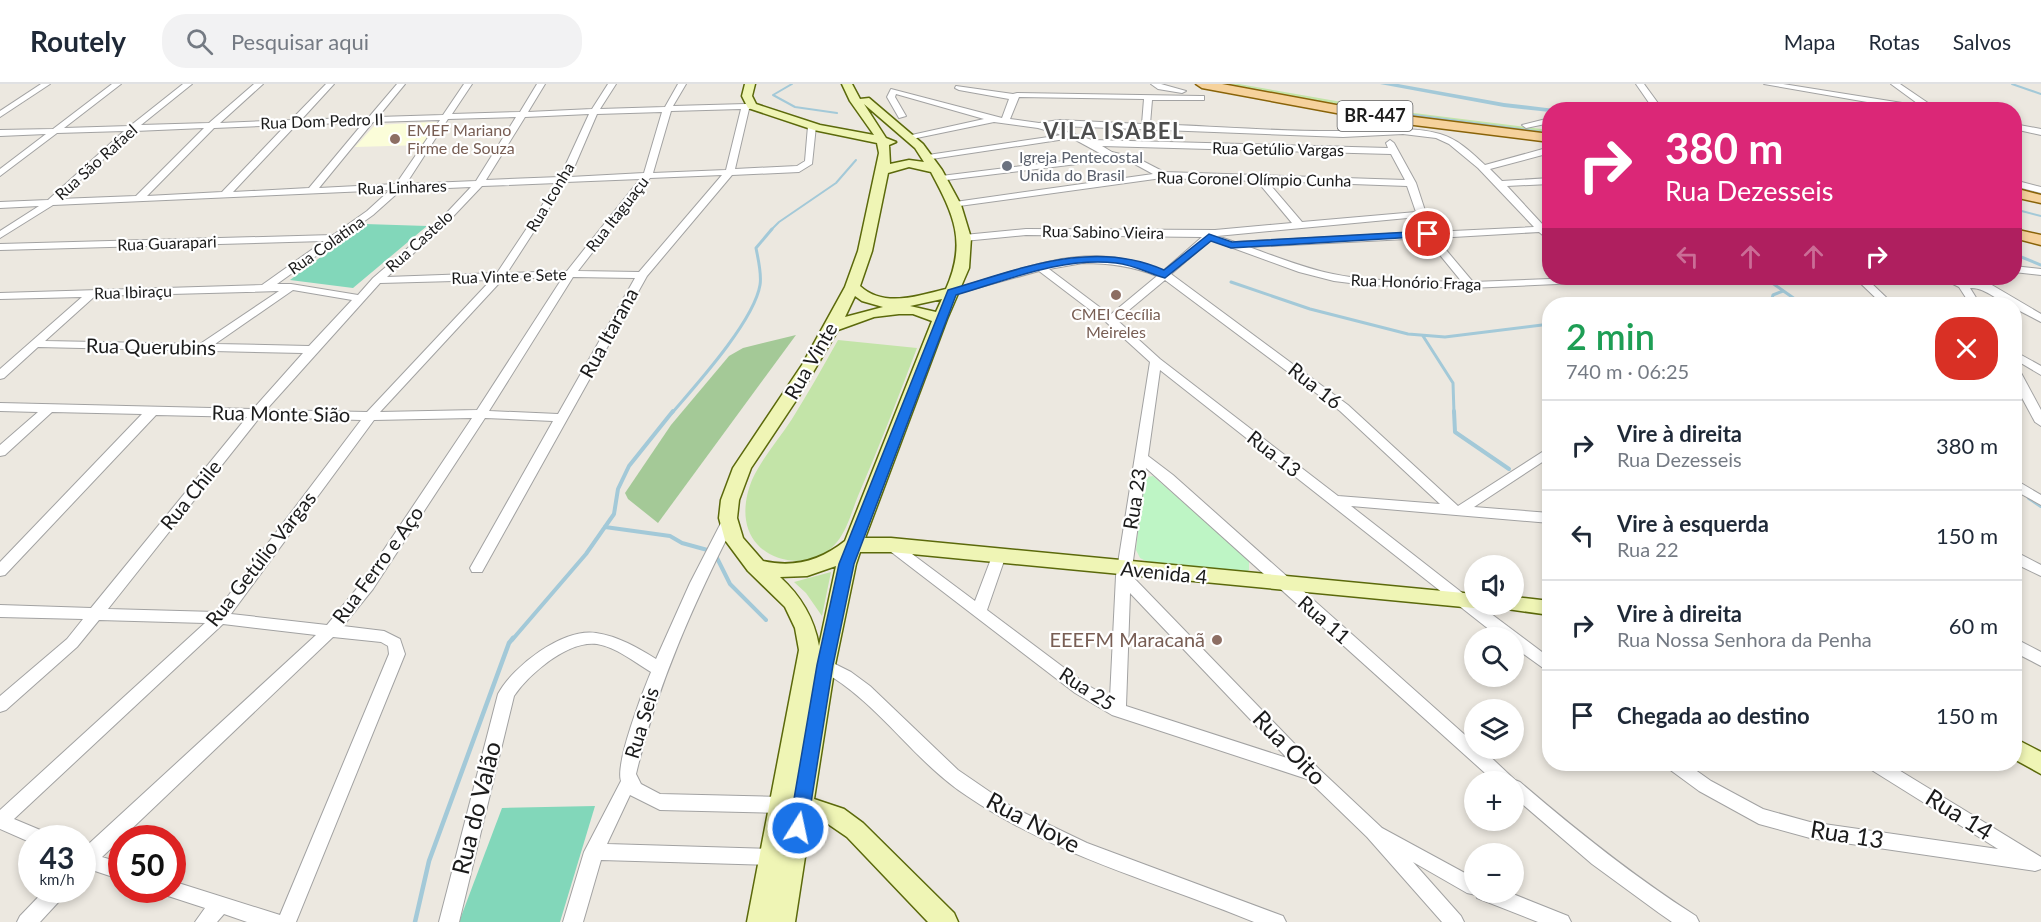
<!DOCTYPE html>
<html lang="pt">
<head>
<meta charset="utf-8">
<style>
	:root { --surface:#fff; --page:#f2f2f3; --text:#1f2937; --muted:#747a83; --line:#e0e1e3 }
	body { margin:0; font-family:Lato,sans-serif; background:var(--page); color:var(--text); height:100vh; display:flex; flex-direction:column; font-size:22px; white-space:nowrap }
	* { box-sizing:border-box; margin:0 }
	p { font-size:20px; color:var(--muted) }
	.icon { flex:none; width:33px; height:33px; fill:none; stroke:currentColor; stroke-width:2; stroke-linecap:round; stroke-linejoin:round }
	.map { position:relative; flex:1; overflow:hidden }
	.side { position:absolute; left:1542px; top:213px; width:480px; height:474px; display:flex; flex-direction:column; background:var(--surface); border-radius:24px; box-shadow:0 3px 9px #0003 }
	.side>* { flex:none }
	.banner { position:absolute; left:1542px; top:18px; width:480px; height:183px; border-radius:24px; box-shadow:0 3px 9px #0003; background:#db2777; color:#fff; overflow:hidden }
	.buttons { position:absolute; left:1464px; top:471px; display:grid; gap:12px }
	.buttons a { display:grid; place-items:center; width:60px; height:60px; border-radius:50%; background:var(--surface); box-shadow:0 3px 9px #0003; font-size:30px }
	.speed { position:absolute; left:18px; top:741px; display:flex; gap:12px; font-size:30px; font-weight:700; text-align:center }
	.speed>* { display:grid; place-content:center; width:78px; height:78px; border-radius:50%; background:var(--surface); box-shadow:0 3px 9px #0003; line-height:1 }
	.speed small { font-size:15px; font-weight:400 }
	.speed .limit { border:9px solid #d22; background:#fff; color:#111 }
	.pin { position:absolute; display:grid; place-items:center; width:51px; height:51px; color:#fff; margin:-26px; border:3px solid #fff; border-radius:50%; box-shadow:0 2px 6px #0007 }
	.me { position:absolute; width:66px; margin:-33px; rotate:10deg; stroke-linejoin:round; filter:drop-shadow(0 0 4px #0008) }
	.turn { display:flex; align-items:center; gap:21px; height:126px; padding:0 24px; font-size:27px }
	.turn .icon { width:78px; height:78px; stroke-width:2.5 }
	.turn b { display:block; font-size:42px; line-height:51px }
	.lanes { display:flex; align-items:center; height:57px; padding:0 24px; background:#0003; justify-content:center; gap:30px; direction:ltr }
	.lanes .off { opacity:.35 }
	.round { display:grid; place-items:center; flex:none; width:63px; height:63px; border-radius:24px; background:var(--page) }
	.summary { display:flex; align-items:center; justify-content:space-between; height:102px; padding:0 24px }
	h1 { font-size:36px; font-weight:600; line-height:45px; color:#1e9e55 }
	ul { padding:0; list-style:none }
	li { display:flex; align-items:center; gap:18px; height:90px; padding:0 24px; border-top:2px solid var(--line) }
	li div { flex:1 }
	li b { display:block; font-size:22px }
	li em { font-style:normal }
	header { display:flex; align-items:center; gap:36px; box-sizing:border-box; height:84px; padding:0 30px; background:var(--surface); border-bottom:2px solid var(--line) }
	header strong { font-size:28px }
	nav { display:flex; gap:33px; margin-inline-start:auto; font-size:21px }
	.search { width:420px; height:54px; background:var(--page); display:flex; align-items:center; gap:15px; box-sizing:border-box; padding:0 21px; border-radius:24px; color:var(--muted); font-size:22px }
	.map>svg:first-child { display:block }
</style>
</head>
<body>
<header>
<strong>Routely</strong>
<div class="search"><svg class="icon" aria-label="search" viewBox="0 0 24 24"><circle cx="10" cy="10" r="6"/><path d="M15 15l6 6"/></svg>Pesquisar aqui</div>
<nav><a>Mapa</a><a>Rotas</a><a>Salvos</a></nav>
</header>
<div class="map">
<svg width="2041" height="838" viewBox="0 0 2041 838">
	<rect width="100%" height="100%" fill="#ece8e0"/>
	<path fill="#fbfdd9" d="M436,38L438,40L423,61L355,63L375,41Z"/>
	<g fill="#c3e4a8">
		<path d="M1212,0H1239L1382,25L1549,46V52L1374,29Z"/>
		<path d="M838,256L917,264C898,314 879,363 858,412C852,427 847,446 837,458C811,491 752,479 746,436C744,423 747,408 752,396C762,374 779,355 792,335C808,309 823,283 838,256Z"/>
		<path d="M831,488L822,532L806,509L794,498Z"/>
	</g>
	<path fill="#a4c997" d="M796,251L658,439L628,415L625,409L671,341L729,272L743,264Z"/>
	<path fill="#bef5c5" d="M1153,392L1249,476V486L1245,489L1150,479L1140,474L1136,466L1143,398L1147,393Z"/>
	<g fill="#82d7ba">
		<path d="M365,140L427,142L353,204L290,196Z"/>
		<path d="M595,722L560,838H459L502,724Z"/>
	</g>
	<g fill="none" stroke-linecap="round" stroke-linejoin="round">
		<g stroke="#a3c9d8" stroke-width="2">
			<path d="M792,0L773,11L795,23L837,29"/>
			<path d="M2012,0L2041,10"/>
			<path d="M1250,5L1267,8"/>
			<path d="M1330,20L1550,49"/>
			<path d="M2014,125L2041,132"/>
			<path d="M770,147L779,138L836,99L856,76"/>
		</g>
		<g stroke="#a3c9d8" stroke-width="3">
			<path d="M2014,170L2041,181"/>
			<path d="M1765,194L1802,220"/>
			<path d="M1231,198L1310,225L1408,250L1445,253L1550,240"/>
			<path d="M1764,220L1771,218L1773,211L1783,207"/>
			<path d="M1423,252L1453,299L1454,329"/>
			<path d="M672,329C697,300 754,237 760,201C762,190 758,175 756,164L772,145"/>
		</g>
		<g stroke="#a3c9d8" stroke-width="4">
			<path d="M1454,327L1455,348L1509,385"/>
			<path d="M2029,414L2041,422"/>
			<path d="M605,443L670,452L682,459L711,467L716,472L730,500L766,536"/>
			<path d="M512,556L586,470L614,430L618,405L629,382L673,327"/>
		</g>
		<path stroke="#a3c9d8" stroke-width="4.5" d="M415,838L429,777L509,559L513,554"/>
		<path fill="#a3c9d8" fill-rule="evenodd" d="M1380,0H1398L1504,19L1563,26H1550V28L1504,23Z"/>
		<defs>
			<g id="street">
				<path d="M41,0H50L0,33V27Z"/>
				<path d="M112,0H121L64,44L130,42L183,0H192L141,41L209,39L254,0H263L220,39L291,36L326,0H334L301,36L369,33L397,0H405L378,33L443,31L464,0H472L452,30L520,28L537,0H545L528,28L592,25L608,0H616L600,25L665,23L678,0H686L673,22L746,20L756,22L749,25L735,85L797,82L805,77L808,42L812,39L816,42L812,80L799,88L732,91L647,192L482,488H472L470,484L553,337L485,334L373,505L343,542L384,547L400,555L405,570L296,838H247L224,830L217,838H195L205,824L165,811L163,806H172V797L280,831L389,570L388,562L381,558L333,553L102,773L122,779V796L89,785L82,787V766L316,551L223,540L14,735L45,748L48,754H32V759L0,745V726L205,539L99,536L77,563L6,626L0,628V612L67,555L83,535L0,533V521L91,524L247,333L156,331L5,491L0,492V478L142,330L52,328L5,371L0,372V361L38,328L0,327V319L253,325L303,269L38,263L4,294L0,295V285L82,213L0,215V209L262,201L324,157L0,166V160L333,151L367,127L390,106L53,121L0,154V147L39,122L0,124V118L48,116L124,47L57,49L0,92V85L46,50L0,52V46L53,45ZM741,25L726,86L653,89L671,27ZM662,28L644,89L570,93L597,30ZM589,30L560,93L486,96L525,33ZM516,33L476,97L406,100L448,35ZM440,36L396,100L319,104L373,38ZM364,38L309,104L233,108L296,41ZM286,41L222,108L147,112L214,44ZM204,44L136,112L59,115L135,47ZM722,91L639,188L578,187L650,94ZM640,95L567,187L507,189L566,98ZM557,99L497,189L387,193L444,142L482,102ZM471,103L438,138L373,194L358,211L291,200H277L373,131L401,106ZM563,193L477,326L380,328L503,195ZM573,193L635,194L558,330L489,327ZM491,196L367,328L266,326L380,199ZM293,206L352,216L309,262L215,260ZM279,207L200,260L45,257L95,212ZM260,333L361,336L216,528L108,525ZM472,334L363,497L327,541L231,530L374,336Z"/>
				<path d="M1151,0H1161L1186,7L1182,9L1158,5Z"/>
				<path d="M1636,0H1644L1663,26H1654Z"/>
				<path d="M1764,0H1783L1921,22L1891,0H1900L1928,19V23L1936,26H1913Z"/>
				<path d="M956,2L1013,10L1017,9L1201,12H1204V16H1152L1150,40C1215,42 1279,48 1344,47C1376,47 1409,41 1440,50C1458,55 1472,69 1485,81L1550,63V69L1490,85L1502,97L1550,94V100L1507,102L1544,142L1547,143L1550,157L1539,148L1436,154L1473,198L1575,194H1644L1643,196L1470,204L1366,201L1334,197L1299,188L1211,156L1171,190L1348,321L1458,422L1550,363V373L1474,423L1550,429V439L1351,422L1474,518V520H1478L1550,574V589L1514,563V554H1500L1160,286L1148,372L1173,391L1474,659V664H1481L1515,696L1520,698C1576,746 1633,792 1696,832L1699,838H1672L1659,829L1592,780L1514,713V698H1495L1146,384L1131,491L1319,685L1382,744L1474,794V808H1508L1568,832L1571,838H1538L1477,814L1476,811L1467,809L1413,778L1461,832L1464,838H1442L1367,753L1307,695L1112,631L1075,609L886,464L884,461L886,458H896L975,517L994,467H1004L1006,471L987,526L1087,601L1110,614L1116,492L1150,278L1106,238L1039,187L952,211L947,208L948,206C1000,193 1055,168 1109,173C1128,175 1145,180 1163,187L1202,153L1026,151L964,157L959,154L964,151L1026,145L1215,146L1292,139L1257,97L1162,94L952,123V119L955,118L1153,90L1131,78L1118,75L938,97V93L941,92L1105,72L1072,54L925,76V72L928,71L1062,51L1038,44L994,38L907,56V52L984,35L896,10L895,13L906,32L899,34L887,13L891,5L1002,34L1009,15L959,6L955,4ZM1019,13L1144,15L1142,40L1059,36L1039,39L1010,35ZM1059,42L1343,53L1403,50L1436,54L1449,60L1478,84L1534,143L1432,148L1416,99L1394,59L1390,56L1386,59L1388,64L1092,56L1051,43ZM1102,62L1391,70L1405,96L1164,88L1137,74L1112,68ZM1267,97L1407,102L1416,128L1302,138ZM1418,133L1423,148L1235,158L1217,152ZM1426,154L1462,198C1419,196 1374,199 1333,190C1304,184 1277,173 1249,163ZM1083,179C1109,179 1132,182 1157,192L1110,231L1049,185ZM1165,196L1340,327L1440,420L1338,412L1160,275L1117,236ZM1130,509L1287,674L1126,622Z"/>
				<path d="M1550,34V39L1526,44L1522,41Z"/>
				<path d="M2014,40L2041,45V51L2014,45Z"/>
				<path d="M2014,96L2041,103V109L2014,102Z"/>
				<path d="M2014,182L2041,185V191L2014,188Z"/>
				<path d="M1855,194H1866L1893,220H1882Z"/>
				<path d="M1941,194C1952,193 1961,198 1972,197L1970,194H1980L2041,230V238L2014,224V220C1998,220 1987,203 1970,204L1980,220H1970L1959,203Z"/>
				<path d="M2014,267L2041,282V291L2014,275Z"/>
				<path d="M2014,284L2020,287L2041,326V342L2035,338L2014,299Z"/>
				<path d="M2014,395L2041,411V421L2014,406Z"/>
				<path d="M728,433L735,438C694,519 657,601 636,690L641,700L660,710L780,713L786,716L789,721L786,726L780,729L660,726L630,711L607,760L770,765L776,767L779,773L776,779L770,781L601,776L583,838H563L584,768L621,697C615,679 643,607 651,588C634,578 616,563 597,560C568,556 529,590 514,612L459,838H439L498,610C513,582 563,544 596,549C618,552 638,564 656,575L690,499L723,435Z"/>
				<path d="M2014,467L2041,481V492L2014,479Z"/>
				<path d="M2014,554L2041,568V582L2014,568Z"/>
				<path d="M825,575L851,588L870,602L958,686L1012,723L1087,759L1283,832L1286,838H1254C1157,798 1055,772 967,712C912,676 880,619 819,585L817,581L819,577Z"/>
				<path d="M1667,680H1687L1711,697L1763,725L1810,738L1998,765L1870,685L1868,680H1889L2041,773V785L2035,787L1810,754L1759,740L1699,707L1669,685Z"/>
				<path d="M45,806H66L64,812L40,838H17L20,832Z"/>
			</g>
			<g id="secondary">
				<path d="M745,0H755L752,12L756,20L820,41L874,51L850,17L842,0H852L860,15L869,14L923,60L942,86L961,121L971,154L969,184L947,235L865,454H891L1474,510V520H1482L1481,522L1474,524L891,468H860L856,480L835,581L814,715L844,725L863,739L954,829L958,838H928L847,753L828,740L811,734L795,838H747L799,566L795,544L785,523L748,487L725,456L719,434L721,416L733,384L802,281L845,203L858,167L879,69L877,59L814,46L748,24L742,12ZM864,20L915,64L924,78L909,76L890,80L889,61L896,58L886,54ZM909,83L931,88C954,131 967,158 946,205C917,212 884,224 860,202L872,167L888,89ZM855,212L862,217L883,223L845,233ZM942,215L936,228L910,222ZM899,230H913L932,237L845,457C820,477 794,484 763,477L743,454L737,434L739,416L751,384L799,312L838,246L874,233ZM836,482L819,562C814,534 801,512 780,493L807,492Z"/>
				<path d="M1514,513L1550,517V531L1507,525L1504,520H1514Z"/>
				<path d="M2014,654L2041,668V690L2014,675Z"/>
			</g>
			<g id="primary">
				<path d="M1196,0H1222L1374,28L1550,50V58L1374,36L1202,4Z"/>
				<path d="M2014,104L2041,111V119L2014,113Z"/>
				<path d="M2014,145L2041,151V161L2014,154Z"/>
			</g>
		</defs>
		<use href="#street" stroke="#a2a2a2" stroke-width="2"/>
		<use href="#secondary" stroke="#5b690b" stroke-width="3"/>
		<use href="#primary" stroke="#896308" stroke-width="3"/>
		<use href="#street" fill="#fff" fill-rule="evenodd"/>
		<use href="#secondary" fill="#eff5b5" fill-rule="evenodd"/>
		<use href="#primary" fill="#f6d29c" fill-rule="evenodd"/>
	</g>
	<path fill="#1a73e8" stroke="#114b97" stroke-width="1.5" d="M1428,147L1433,150L1432,152L1231,164L1211,157L1165,194C1148,189 1134,181 1116,179C1061,173 1008,196 956,211L854,480L833,581L807,744L805,750L798,752L792,750L789,744L817,581L839,480L948,206C1018,186 1092,154 1164,186L1209,150L1232,158Z"/>
	<g fill="#8d6e63" stroke="#fff" stroke-width="2">
		<circle cx="395" cy="55" r="6"/>
		<circle cx="1116" cy="211" r="6"/>
		<circle cx="1217" cy="556" r="6"/>
	</g>
	<circle fill="#6b7280" stroke="#fff" stroke-width="2" cx="1007" cy="82" r="6"/>
	<g text-anchor="middle" stroke-width="4.5" stroke-linejoin="round" paint-order="stroke">
		<g font-size="16" fill="#1b1b1b" stroke="#fff">
			<text transform="translate(322 37) rotate(-2)" y="6">Rua Dom Pedro II</text>
			<text transform="translate(1278 65) rotate(1)" y="6">Rua Getúlio Vargas</text>
			<text transform="translate(96 78) rotate(-42)" y="6">Rua São Rafael</text>
			<text transform="translate(1254 95) rotate(1)" y="6">Rua Coronel Olímpio Cunha</text>
			<text transform="translate(402 103) rotate(-2)" y="6">Rua Linhares</text>
			<text transform="translate(550 113) rotate(-59)" y="6">Rua Iconha</text>
			<text transform="translate(617 130) rotate(-52)" y="6">Rua Itaguaçu</text>
			<text transform="translate(1103 148) rotate(1)" y="6">Rua Sabino Vieira</text>
			<text transform="translate(419 157) rotate(-42)" y="6">Rua Castelo</text>
			<text transform="translate(167 159) rotate(-2)" y="6">Rua Guarapari</text>
			<text transform="translate(326 161) rotate(-35)" y="6">Rua Colatina</text>
			<text transform="translate(509 192) rotate(-2)" y="6">Rua Vinte e Sete</text>
			<text transform="translate(1416 198) rotate(2)" y="6">Rua Honório Fraga</text>
			<text transform="translate(133 208) rotate(-2)" y="6">Rua Ibiraçu</text>
		</g>
		<g font-size="16" fill="#785e54" stroke="#fff" text-anchor="start">
			<text x="407" y="52">EMEF Mariano<tspan x="407" dy="18">Firme de Souza</tspan></text>
			<text x="1116" y="236" text-anchor="middle">CMEI Cecília<tspan x="1116" dy="18">Meireles</tspan></text>
		</g>
		<g font-size="16" fill="#5b616d" stroke="#fff" text-anchor="start">
			<text x="1019" y="79">Igreja Pentecostal<tspan x="1019" dy="18">Unida do Brasil</tspan></text>
		</g>
		<rect fill="#fff" stroke="#5f5f5f" stroke-width="1.5" x="1337.5" y="17" width="75" height="30" rx="4.5"/>
		<g font-size="18" font-weight="bold" fill="#1b1b1b">
			<text x="1375" y="38">BR-447</text>
		</g>
		<g font-size="20" fill="#1b1b1b" stroke="#fff">
			<text transform="translate(609 249) rotate(-61)" y="7">Rua Itarana</text>
			<text transform="translate(151 263) rotate(1)" y="7">Rua Querubins</text>
			<text transform="translate(811 277) rotate(-60)" y="7">Rua Vinte</text>
			<text transform="translate(1315 302) rotate(38)" y="7">Rua 16</text>
			<text transform="translate(281 330) rotate(1)" y="7">Rua Monte Sião</text>
			<text transform="translate(1274 370) rotate(38)" y="7">Rua 13</text>
			<text transform="translate(191 411) rotate(-51)" y="7">Rua Chile</text>
			<text transform="translate(1135 415) rotate(-81)" y="7">Rua 23</text>
			<text transform="translate(261 475) rotate(-52)" y="7">Rua Getúlio Vargas</text>
			<text transform="translate(378 481) rotate(-54)" y="7">Rua Ferro e Aço</text>
			<text transform="translate(1164 489) rotate(6)" y="7">Avenida 4</text>
			<text transform="translate(1324 536) rotate(41)" y="7">Rua 11</text>
			<text transform="translate(1087 605) rotate(33)" y="7">Rua 25</text>
			<text transform="translate(642 639) rotate(-73)" y="7">Rua Seis</text>
		</g>
		<g font-size="20" fill="#785e54" stroke="#fff" text-anchor="end">
			<text x="1205" y="563">EEEFM Maracanã</text>
		</g>
		<g font-size="22" font-weight="bold" letter-spacing="1.5" fill="#4e4e4e" stroke="#fff">
			<text x="1114" y="55">VILA ISABEL</text>
		</g>
		<g font-size="24" fill="#1b1b1b" stroke="#fff">
			<text transform="translate(1289 664) rotate(46)" y="8">Rua Oito</text>
			<text transform="translate(477 724) rotate(-76)" y="8">Rua do Valão</text>
			<text transform="translate(1959 731) rotate(32)" y="8">Rua 14</text>
			<text transform="translate(1033 739) rotate(28)" y="8">Rua Nove</text>
			<text transform="translate(1847 751) rotate(9)" y="8">Rua 13</text>
		</g>
	</g>
</svg>
<div class="buttons">
<a><svg class="icon" aria-label="sound" viewBox="0 0 24 24"><path d="M4 9h4l5-4v14l-5-4H4zM17 9q2 3 0 6"/></svg></a>
<a><svg class="icon" aria-label="search" viewBox="0 0 24 24"><circle cx="10" cy="10" r="6"/><path d="M15 15l6 6"/></svg></a>
<a><svg class="icon" aria-label="layers" viewBox="0 0 24 24"><path d="M12 4l9 5-9 5-9-5zM3 14l9 5 9-5"/></svg></a>
<a>+</a>
<a>−</a>
</div>
<div class="speed"><div>43<small>km/h</small></div><div class="limit">50</div></div>
<div class="pin" style="left:1428px;top:150px;background:#d93025"><svg class="icon" aria-label="arrive" viewBox="0 0 24 24"><path d="M6 21V4h12l-3 4 3 4H6"/></svg></div>
<svg class="me" style="left:798px;top:744px" viewBox="-20 -20 40 40"><circle r="17" fill="#1a73e8" stroke="#fff" stroke-width="3"/><path d="M0-11L8 9 0 5-8 9z" fill="#fff"/></svg>
<div class="banner">
<div class="turn"><svg class="icon" aria-label="right" viewBox="0 0 24 24"><path d="M7 20v-9h11M14 6l5 5-5 5"/></svg><div><b>380 m</b>Rua Dezesseis</div></div>
<div class="lanes"><svg class="icon off" aria-label="left" viewBox="0 0 24 24"><path d="M17 20v-9H6M10 6l-5 5 5 5"/></svg><svg class="icon off" aria-label="ahead" viewBox="0 0 24 24"><path d="M12 20V5M6 11l6-6 6 6"/></svg><svg class="icon off" aria-label="ahead" viewBox="0 0 24 24"><path d="M12 20V5M6 11l6-6 6 6"/></svg><svg class="icon" aria-label="right" viewBox="0 0 24 24"><path d="M7 20v-9h11M14 6l5 5-5 5"/></svg></div>
</div>
<section class="side">
<div class="summary"><div><h1>2 min</h1><p>740 m · 06:25</p></div><a class="round" style="background:#d93025;color:#fff"><svg class="icon" aria-label="close" viewBox="0 0 24 24"><path d="M6 6l12 12M18 6L6 18"/></svg></a></div>
<ul>
<li><svg class="icon" aria-label="right" viewBox="0 0 24 24"><path d="M7 20v-9h11M14 6l5 5-5 5"/></svg><div><b>Vire à direita</b><p>Rua Dezesseis</p></div><em>380 m</em></li>
<li><svg class="icon" aria-label="left" viewBox="0 0 24 24"><path d="M17 20v-9H6M10 6l-5 5 5 5"/></svg><div><b>Vire à esquerda</b><p>Rua 22</p></div><em>150 m</em></li>
<li><svg class="icon" aria-label="right" viewBox="0 0 24 24"><path d="M7 20v-9h11M14 6l5 5-5 5"/></svg><div><b>Vire à direita</b><p>Rua Nossa Senhora da Penha</p></div><em>60 m</em></li>
<li><svg class="icon" aria-label="arrive" viewBox="0 0 24 24"><path d="M6 21V4h12l-3 4 3 4H6"/></svg><div><b>Chegada ao destino</b></div><em>150 m</em></li>
</ul>
</section>
</div>
</body>
</html>
